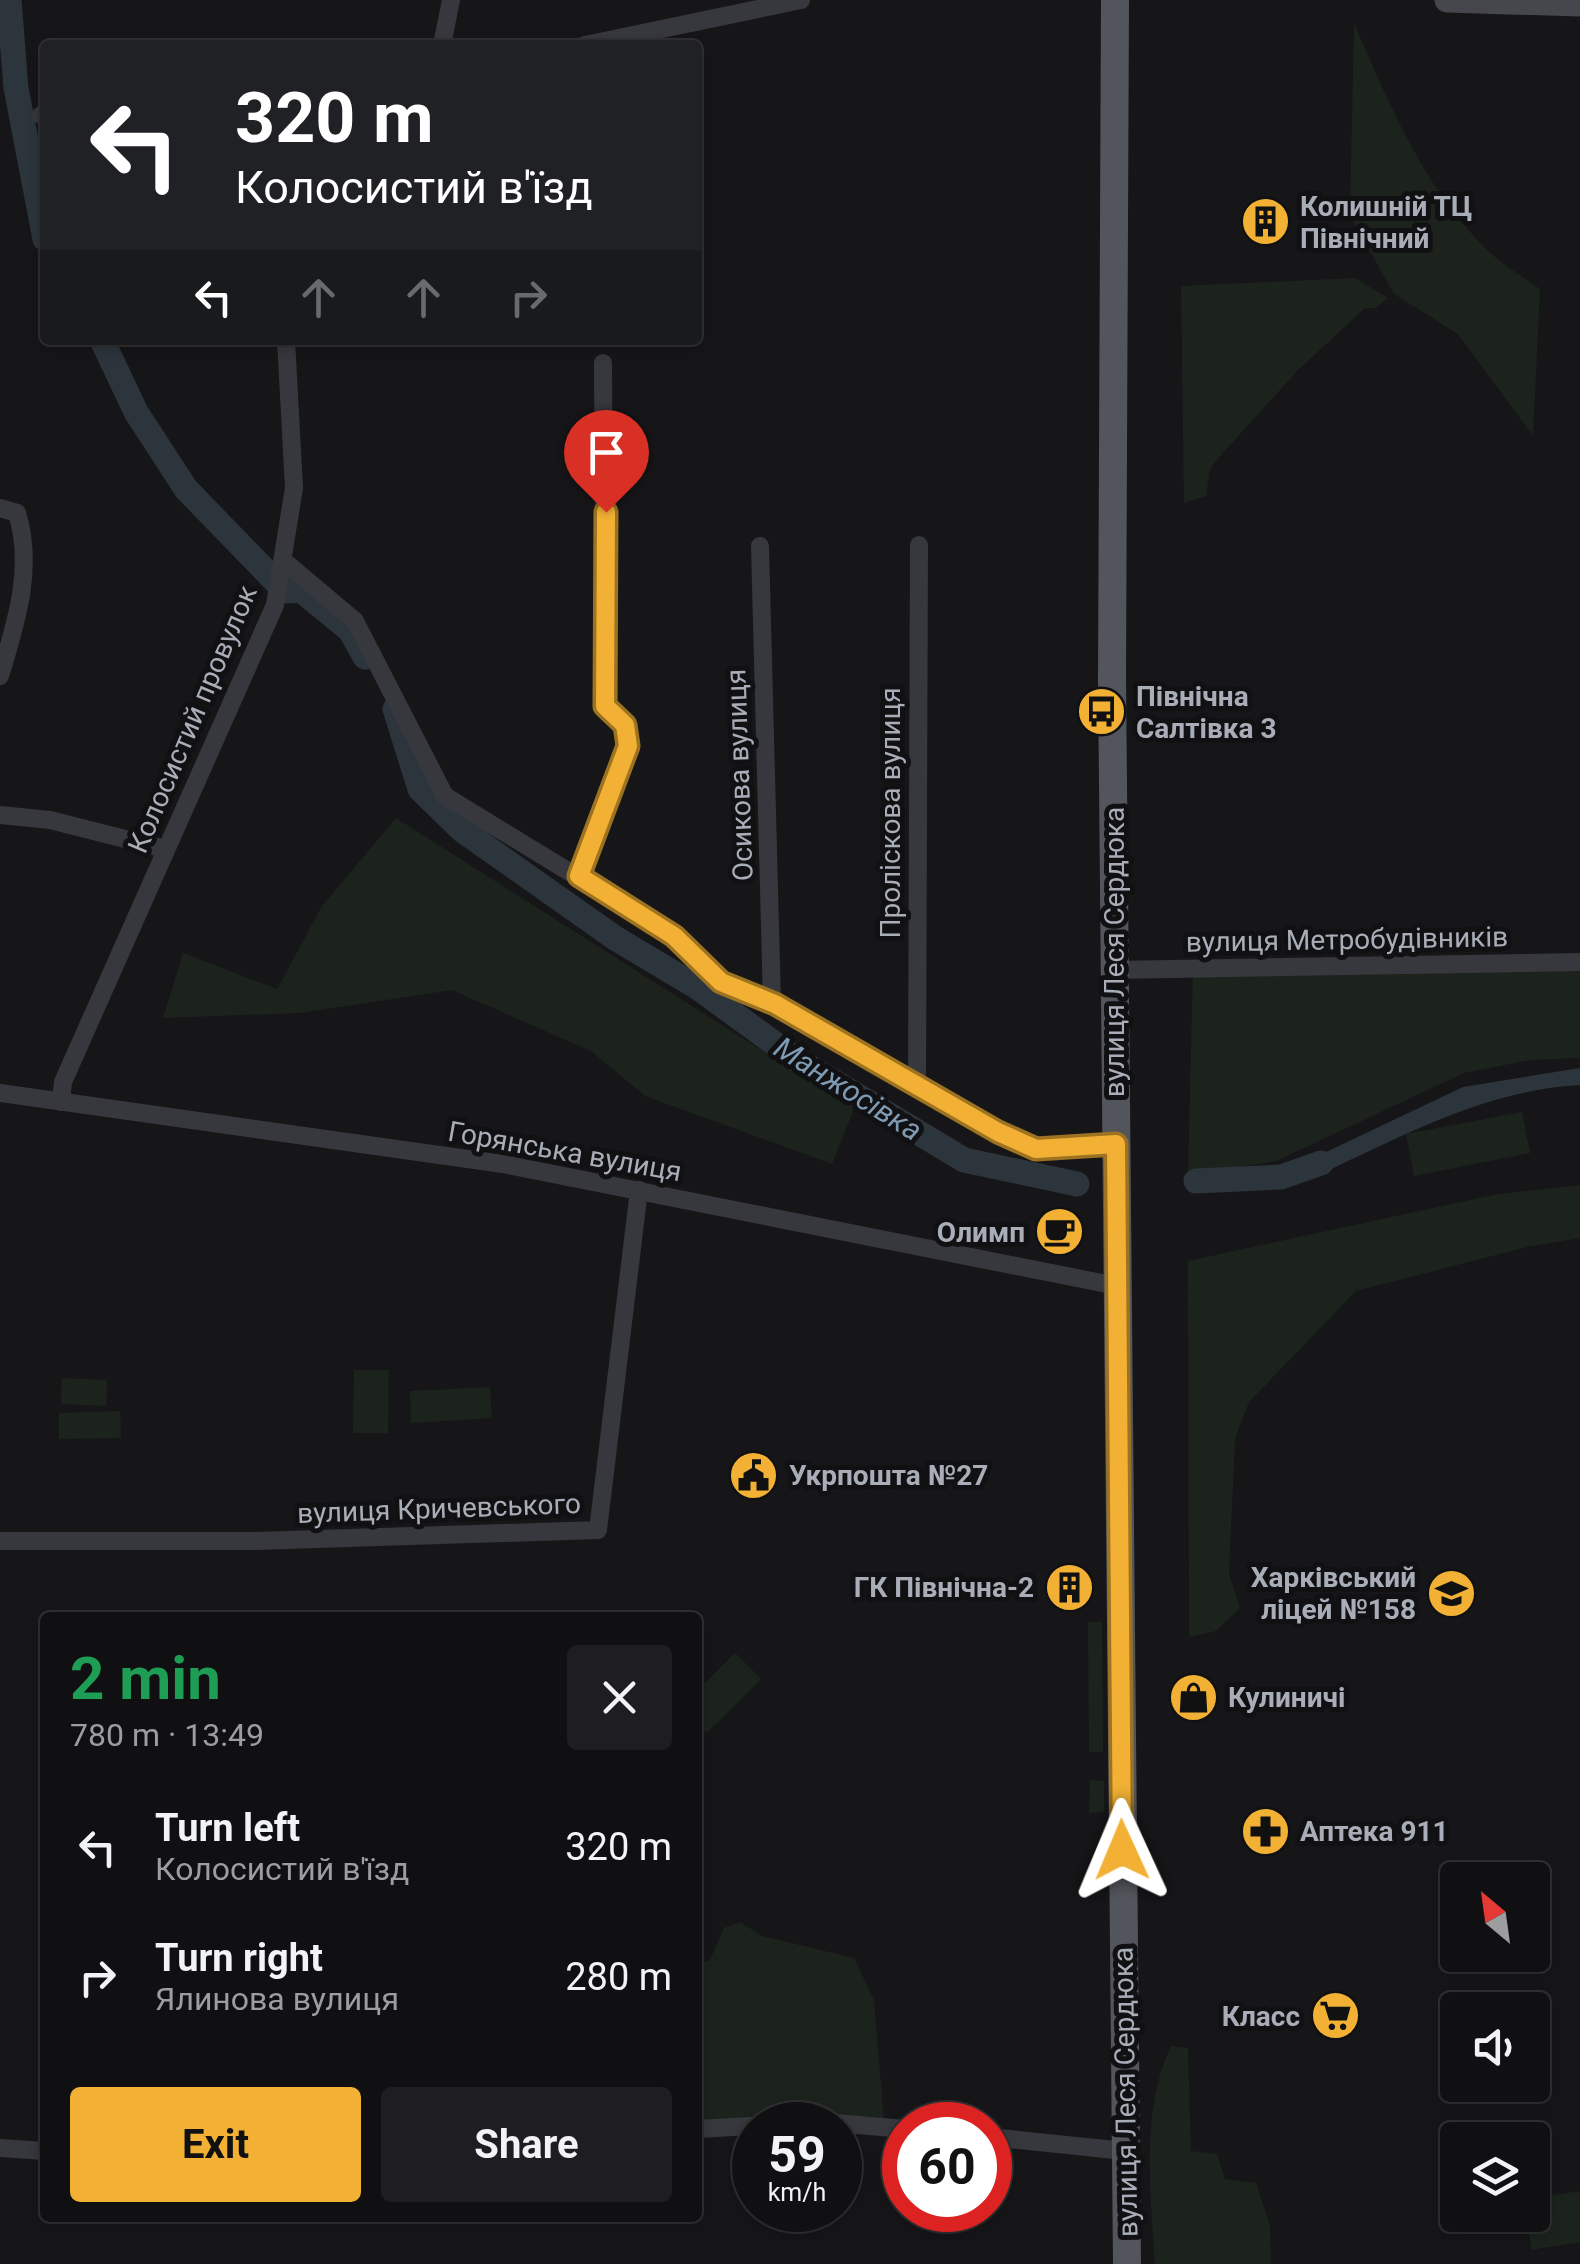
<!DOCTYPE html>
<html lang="en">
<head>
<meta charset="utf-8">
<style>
	:root { --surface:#101012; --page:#1e1e20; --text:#f1f3f6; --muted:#9c9d9f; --line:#303032; --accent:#f2b134 }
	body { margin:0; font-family:Roboto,sans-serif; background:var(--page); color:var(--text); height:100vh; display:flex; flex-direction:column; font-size:38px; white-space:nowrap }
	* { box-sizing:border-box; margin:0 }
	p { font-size:32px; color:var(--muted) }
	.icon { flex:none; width:55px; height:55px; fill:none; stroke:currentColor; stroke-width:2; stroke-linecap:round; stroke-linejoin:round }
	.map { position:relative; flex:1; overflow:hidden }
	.panel { position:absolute; left:40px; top:1612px; width:662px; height:610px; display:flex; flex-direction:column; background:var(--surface); border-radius:10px; box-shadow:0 5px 15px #0003,0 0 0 2px var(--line) }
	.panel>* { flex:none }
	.banner { position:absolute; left:40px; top:40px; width:662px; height:305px; border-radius:10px; box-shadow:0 5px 15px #0003,0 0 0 2px var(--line); background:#202124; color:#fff; overflow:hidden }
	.needle { width:65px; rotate:331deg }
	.fabs { position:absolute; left:1440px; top:1862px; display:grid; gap:20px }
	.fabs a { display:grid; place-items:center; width:110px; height:110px; border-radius:10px; background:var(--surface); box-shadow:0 5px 15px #0003,0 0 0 2px var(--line); font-size:50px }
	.speed { position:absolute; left:732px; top:2102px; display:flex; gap:20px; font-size:50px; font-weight:700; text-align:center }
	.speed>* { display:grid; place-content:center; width:130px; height:130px; border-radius:50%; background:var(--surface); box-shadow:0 5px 15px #0003,0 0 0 2px var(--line); line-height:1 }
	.speed small { font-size:25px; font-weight:400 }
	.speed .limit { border:15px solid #d22; background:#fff; color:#111 }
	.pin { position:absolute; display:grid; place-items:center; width:85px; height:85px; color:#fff; margin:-102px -42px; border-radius:50% 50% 50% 0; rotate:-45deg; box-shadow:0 0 10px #0007 }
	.pin .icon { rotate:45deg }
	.me { position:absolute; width:110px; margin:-55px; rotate:359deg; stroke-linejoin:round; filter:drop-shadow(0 0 8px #0008) }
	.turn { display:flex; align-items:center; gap:35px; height:210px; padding:0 30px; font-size:45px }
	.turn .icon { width:130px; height:130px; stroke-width:2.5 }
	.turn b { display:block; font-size:70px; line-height:85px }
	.lanes { display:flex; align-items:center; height:95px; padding:0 30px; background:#0003; justify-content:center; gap:50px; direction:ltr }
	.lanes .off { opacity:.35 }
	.round { display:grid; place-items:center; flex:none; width:105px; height:105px; border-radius:10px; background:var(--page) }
	.summary { display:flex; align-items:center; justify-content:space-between; height:170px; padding:0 30px }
	h1 { font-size:60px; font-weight:700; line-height:75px; color:#1e9e55 }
	.action { display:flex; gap:20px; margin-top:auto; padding:20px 30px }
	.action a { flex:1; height:115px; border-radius:10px; background:var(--accent); color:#111; font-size:40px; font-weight:700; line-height:115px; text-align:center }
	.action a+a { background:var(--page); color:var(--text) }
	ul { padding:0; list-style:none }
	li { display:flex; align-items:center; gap:30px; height:130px; padding:0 30px }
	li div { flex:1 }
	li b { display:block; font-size:38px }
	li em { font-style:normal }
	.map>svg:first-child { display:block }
</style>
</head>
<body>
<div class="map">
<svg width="1580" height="2264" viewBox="0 0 1580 2264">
	<rect width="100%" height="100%" fill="#161618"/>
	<g fill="#1c231d">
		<path d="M1354,23C1388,102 1423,186 1485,248C1501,264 1521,276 1540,289L1533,436L1458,334L1394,294L1350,216Z"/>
		<path d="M1355,278L1388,298L1376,308H1365L1298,370L1221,455L1210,469L1206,496L1184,503L1181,286Z"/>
		<path d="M396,818L854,1109L832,1164L645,1096L591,1051L452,990L300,1013L163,1018L183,953L277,989L322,906Z"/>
		<path d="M1580,962V1058L1530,1060L1464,1073L1276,1161L1188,1175L1193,968Z"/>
		<path d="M1522,1112L1530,1153L1414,1176L1406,1134Z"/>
		<path d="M1580,1185V1238L1527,1247L1356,1291L1249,1402L1235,1438L1229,1574L1240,1608L1216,1631L1189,1637L1188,1261L1498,1194Z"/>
		<path d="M354,1370H389L388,1433H353Z"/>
		<path d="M62,1378L107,1380L106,1406L61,1404Z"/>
		<path d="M490,1387L492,1418L411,1423L410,1391Z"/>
		<path d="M120,1411L121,1438L59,1439V1413Z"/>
		<path d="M1088,1622H1102L1103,1752H1089Z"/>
		<path d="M735,1653L761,1679L707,1733L698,1724V1690Z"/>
		<path d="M1090,1780L1104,1781V1812L1089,1813Z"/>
		<path d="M740,1922L762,1936L854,1958L874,2000L884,2121L698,2122V1963L710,1960L724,1928Z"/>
		<path d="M1171,2046L1188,2048L1191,2151L1217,2154L1225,2179L1256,2183L1270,2226L1271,2264H1155C1151,2195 1140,2110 1171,2046Z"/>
		<path d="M1580,2191V2242L1531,2250L1527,2215H1532L1533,2198Z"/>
	</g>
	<path fill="#2c353c" d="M1580,1068V1085C1476,1091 1394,1142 1300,1183L1286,1171L1463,1087Z"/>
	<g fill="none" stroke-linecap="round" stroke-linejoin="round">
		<g stroke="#2c353c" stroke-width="25">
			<path d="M9,0L16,88L45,239"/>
			<path d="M102,340L136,412L186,489L285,591L301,590L350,630L365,657"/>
			<path d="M395,709L420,789L462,830L615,938L697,987L793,1057L964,1160L1077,1184"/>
			<path d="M1196,1181L1281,1177L1321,1163"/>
		</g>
		<g stroke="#37383d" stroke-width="18">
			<path d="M442,45L451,0"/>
			<path d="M585,45L801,0"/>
			<path d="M41,115H45"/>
			<path d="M0,508L17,513C34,568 16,623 0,676"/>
			<path d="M760,546L772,1003"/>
			<path d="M285,562L355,621L445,796L674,936L721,982L775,1004L998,1132L1036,1149L1116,1143"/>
			<path d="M0,815L50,820L165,849"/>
			<path d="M579,876L628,746L625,725L605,706L603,363"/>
			<path d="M1114,970L1580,962"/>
			<path d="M917,1082L919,545"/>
			<path d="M0,1093L503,1164L1117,1286"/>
			<path d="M61,1102L63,1082L275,605L294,488L286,340"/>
			<path d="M0,1541H256L598,1530L639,1190"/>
			<path d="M698,2129L822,2122L905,2129"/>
			<path d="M990,2137L1125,2151"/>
			<path d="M0,2148L45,2151"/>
		</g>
		<path stroke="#45474d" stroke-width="25" d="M1447,0L1580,4"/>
		<path stroke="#53555c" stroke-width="28" d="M1115,0L1112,678L1127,2264"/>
	</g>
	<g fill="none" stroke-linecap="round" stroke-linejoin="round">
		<defs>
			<path id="route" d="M606,512L605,706L625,725L628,746L579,876L674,936L721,982L775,1004L998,1132L1036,1149L1116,1144L1122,1850"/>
		</defs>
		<use href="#route" stroke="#9d7322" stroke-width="25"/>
		<use href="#route" stroke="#f2b134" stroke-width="18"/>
	</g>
	<defs>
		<symbol id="building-disc" viewBox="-11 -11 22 22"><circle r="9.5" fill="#f2b134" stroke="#111113"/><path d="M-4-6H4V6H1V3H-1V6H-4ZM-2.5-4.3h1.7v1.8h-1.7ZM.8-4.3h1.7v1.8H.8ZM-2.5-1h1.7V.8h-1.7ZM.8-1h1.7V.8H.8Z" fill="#111"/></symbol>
		<symbol id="bus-disc" viewBox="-11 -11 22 22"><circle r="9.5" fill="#f2b134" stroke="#111113"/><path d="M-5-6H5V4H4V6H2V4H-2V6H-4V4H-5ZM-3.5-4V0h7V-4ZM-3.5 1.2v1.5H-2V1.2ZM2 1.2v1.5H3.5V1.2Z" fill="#111"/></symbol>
		<symbol id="cafe-disc" viewBox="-11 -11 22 22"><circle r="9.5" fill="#f2b134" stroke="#111113"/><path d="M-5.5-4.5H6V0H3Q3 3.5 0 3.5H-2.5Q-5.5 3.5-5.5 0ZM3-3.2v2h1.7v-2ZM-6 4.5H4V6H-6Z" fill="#111"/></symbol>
		<symbol id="civic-disc" viewBox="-11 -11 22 22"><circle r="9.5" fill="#f2b134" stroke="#111113"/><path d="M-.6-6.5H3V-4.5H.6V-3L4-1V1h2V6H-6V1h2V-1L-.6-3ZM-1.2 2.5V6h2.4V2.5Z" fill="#111"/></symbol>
		<symbol id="school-disc" viewBox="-11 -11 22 22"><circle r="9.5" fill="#f2b134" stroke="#111113"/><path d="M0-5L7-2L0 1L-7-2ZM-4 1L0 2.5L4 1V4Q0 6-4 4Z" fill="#111"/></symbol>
		<symbol id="shop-disc" viewBox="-11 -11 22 22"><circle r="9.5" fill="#f2b134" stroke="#111113"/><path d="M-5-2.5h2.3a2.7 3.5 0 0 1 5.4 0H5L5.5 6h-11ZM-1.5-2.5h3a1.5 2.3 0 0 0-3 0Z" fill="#111"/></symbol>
		<symbol id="pharmacy-disc" viewBox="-11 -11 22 22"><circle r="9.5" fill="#f2b134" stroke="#111113"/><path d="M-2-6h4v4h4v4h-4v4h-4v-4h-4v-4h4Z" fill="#111"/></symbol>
		<symbol id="supermarket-disc" viewBox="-11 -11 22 22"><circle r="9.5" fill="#f2b134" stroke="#111113"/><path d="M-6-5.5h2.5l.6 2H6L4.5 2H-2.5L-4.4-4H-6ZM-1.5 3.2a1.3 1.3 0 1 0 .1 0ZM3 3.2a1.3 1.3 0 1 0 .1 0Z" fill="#111"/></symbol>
	</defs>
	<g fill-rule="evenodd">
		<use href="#building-disc" x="1238" y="194" width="55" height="55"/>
		<use href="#bus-disc" x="1074" y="684" width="55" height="55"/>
		<use href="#cafe-disc" x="1032" y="1204" width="55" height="55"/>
		<use href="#civic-disc" x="726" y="1448" width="55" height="55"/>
		<use href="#building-disc" x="1042" y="1560" width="55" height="55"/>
		<use href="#school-disc" x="1424" y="1566" width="55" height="55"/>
		<use href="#shop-disc" x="1166" y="1670" width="55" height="55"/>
		<use href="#pharmacy-disc" x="1238" y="1804" width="55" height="55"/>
		<use href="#supermarket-disc" x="1308" y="1988" width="55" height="55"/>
	</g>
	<g text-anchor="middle" stroke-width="10" stroke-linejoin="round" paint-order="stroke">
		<g font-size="28" font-weight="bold" fill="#a8adb8" stroke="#111113" text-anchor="start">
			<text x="1300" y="216">Колишній ТЦ<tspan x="1300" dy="32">Північний</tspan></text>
			<text x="1136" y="706">Північна<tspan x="1136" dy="32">Салтівка 3</tspan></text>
			<text x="1025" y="1242" text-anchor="end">Олимп</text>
			<text x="789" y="1485">Укрпошта №27</text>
			<text x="1416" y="1587" text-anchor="end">Харківський<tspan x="1416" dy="32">ліцей №158</tspan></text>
			<text x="1034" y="1597" text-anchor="end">ГК Північна-2</text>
			<text x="1228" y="1707">Кулиничі</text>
			<text x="1300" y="1841">Аптека 911</text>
			<text x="1300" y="2026" text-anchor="end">Класс</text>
		</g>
		<g font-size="28" fill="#a8adb8" stroke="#111113">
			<text transform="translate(192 719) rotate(-67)" y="10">Колосистий провулок</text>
			<text transform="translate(739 775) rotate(-92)" y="10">Осикова вулиця</text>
			<text transform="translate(890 813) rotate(-90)" y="10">Проліскова вулиця</text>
			<text transform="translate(1347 939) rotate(-1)" y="10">вулиця Метробудівників</text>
			<text transform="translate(1114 952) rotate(-90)" y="10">вулиця Леся Сердюка</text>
			<text transform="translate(565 1151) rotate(10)" y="10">Горянська вулиця</text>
			<text transform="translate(439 1508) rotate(-2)" y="10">вулиця Кричевського</text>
			<text transform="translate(1125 2092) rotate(-91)" y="10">вулиця Леся Сердюка</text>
		</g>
		<g font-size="30" font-style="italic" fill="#7f9bb3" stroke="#111113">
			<text transform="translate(848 1089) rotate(32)" y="10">Манжосівка</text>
		</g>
	</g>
</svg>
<div class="fabs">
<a><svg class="needle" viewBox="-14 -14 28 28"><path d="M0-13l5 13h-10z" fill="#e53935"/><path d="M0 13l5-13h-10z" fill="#9c9d9f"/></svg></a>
<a><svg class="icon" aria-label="sound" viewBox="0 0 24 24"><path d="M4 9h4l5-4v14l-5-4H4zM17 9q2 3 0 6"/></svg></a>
<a><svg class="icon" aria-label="layers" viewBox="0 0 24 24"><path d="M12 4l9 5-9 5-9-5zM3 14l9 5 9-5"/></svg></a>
</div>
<div class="speed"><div>59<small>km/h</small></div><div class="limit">60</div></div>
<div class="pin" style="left:606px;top:512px;background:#d93025"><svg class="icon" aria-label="arrive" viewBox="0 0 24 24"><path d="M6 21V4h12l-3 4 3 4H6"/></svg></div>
<svg class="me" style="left:1122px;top:1850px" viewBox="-20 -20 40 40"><path d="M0-17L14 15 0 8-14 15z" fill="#f2b134" stroke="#fff" stroke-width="4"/></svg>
<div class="banner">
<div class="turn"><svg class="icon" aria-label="left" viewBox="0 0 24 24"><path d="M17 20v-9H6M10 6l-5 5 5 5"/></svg><div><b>320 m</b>Колосистий в'їзд</div></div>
<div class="lanes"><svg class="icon" aria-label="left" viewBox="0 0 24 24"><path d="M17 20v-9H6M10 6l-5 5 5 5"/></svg><svg class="icon off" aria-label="ahead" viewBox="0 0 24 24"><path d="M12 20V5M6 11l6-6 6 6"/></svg><svg class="icon off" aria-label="ahead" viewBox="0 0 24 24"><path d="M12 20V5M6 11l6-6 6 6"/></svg><svg class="icon off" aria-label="right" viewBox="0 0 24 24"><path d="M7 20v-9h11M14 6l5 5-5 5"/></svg></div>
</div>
<section class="panel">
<div class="summary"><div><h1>2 min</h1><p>780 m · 13:49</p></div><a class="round"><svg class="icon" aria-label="close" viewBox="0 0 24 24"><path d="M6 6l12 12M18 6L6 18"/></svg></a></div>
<ul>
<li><svg class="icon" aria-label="left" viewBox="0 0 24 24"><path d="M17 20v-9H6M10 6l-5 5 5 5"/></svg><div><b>Turn left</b><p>Колосистий в'їзд</p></div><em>320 m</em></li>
<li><svg class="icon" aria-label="right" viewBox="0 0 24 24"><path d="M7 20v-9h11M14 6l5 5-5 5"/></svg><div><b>Turn right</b><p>Ялинова вулиця</p></div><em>280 m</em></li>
</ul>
<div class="action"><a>Exit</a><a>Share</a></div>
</section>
</div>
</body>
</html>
